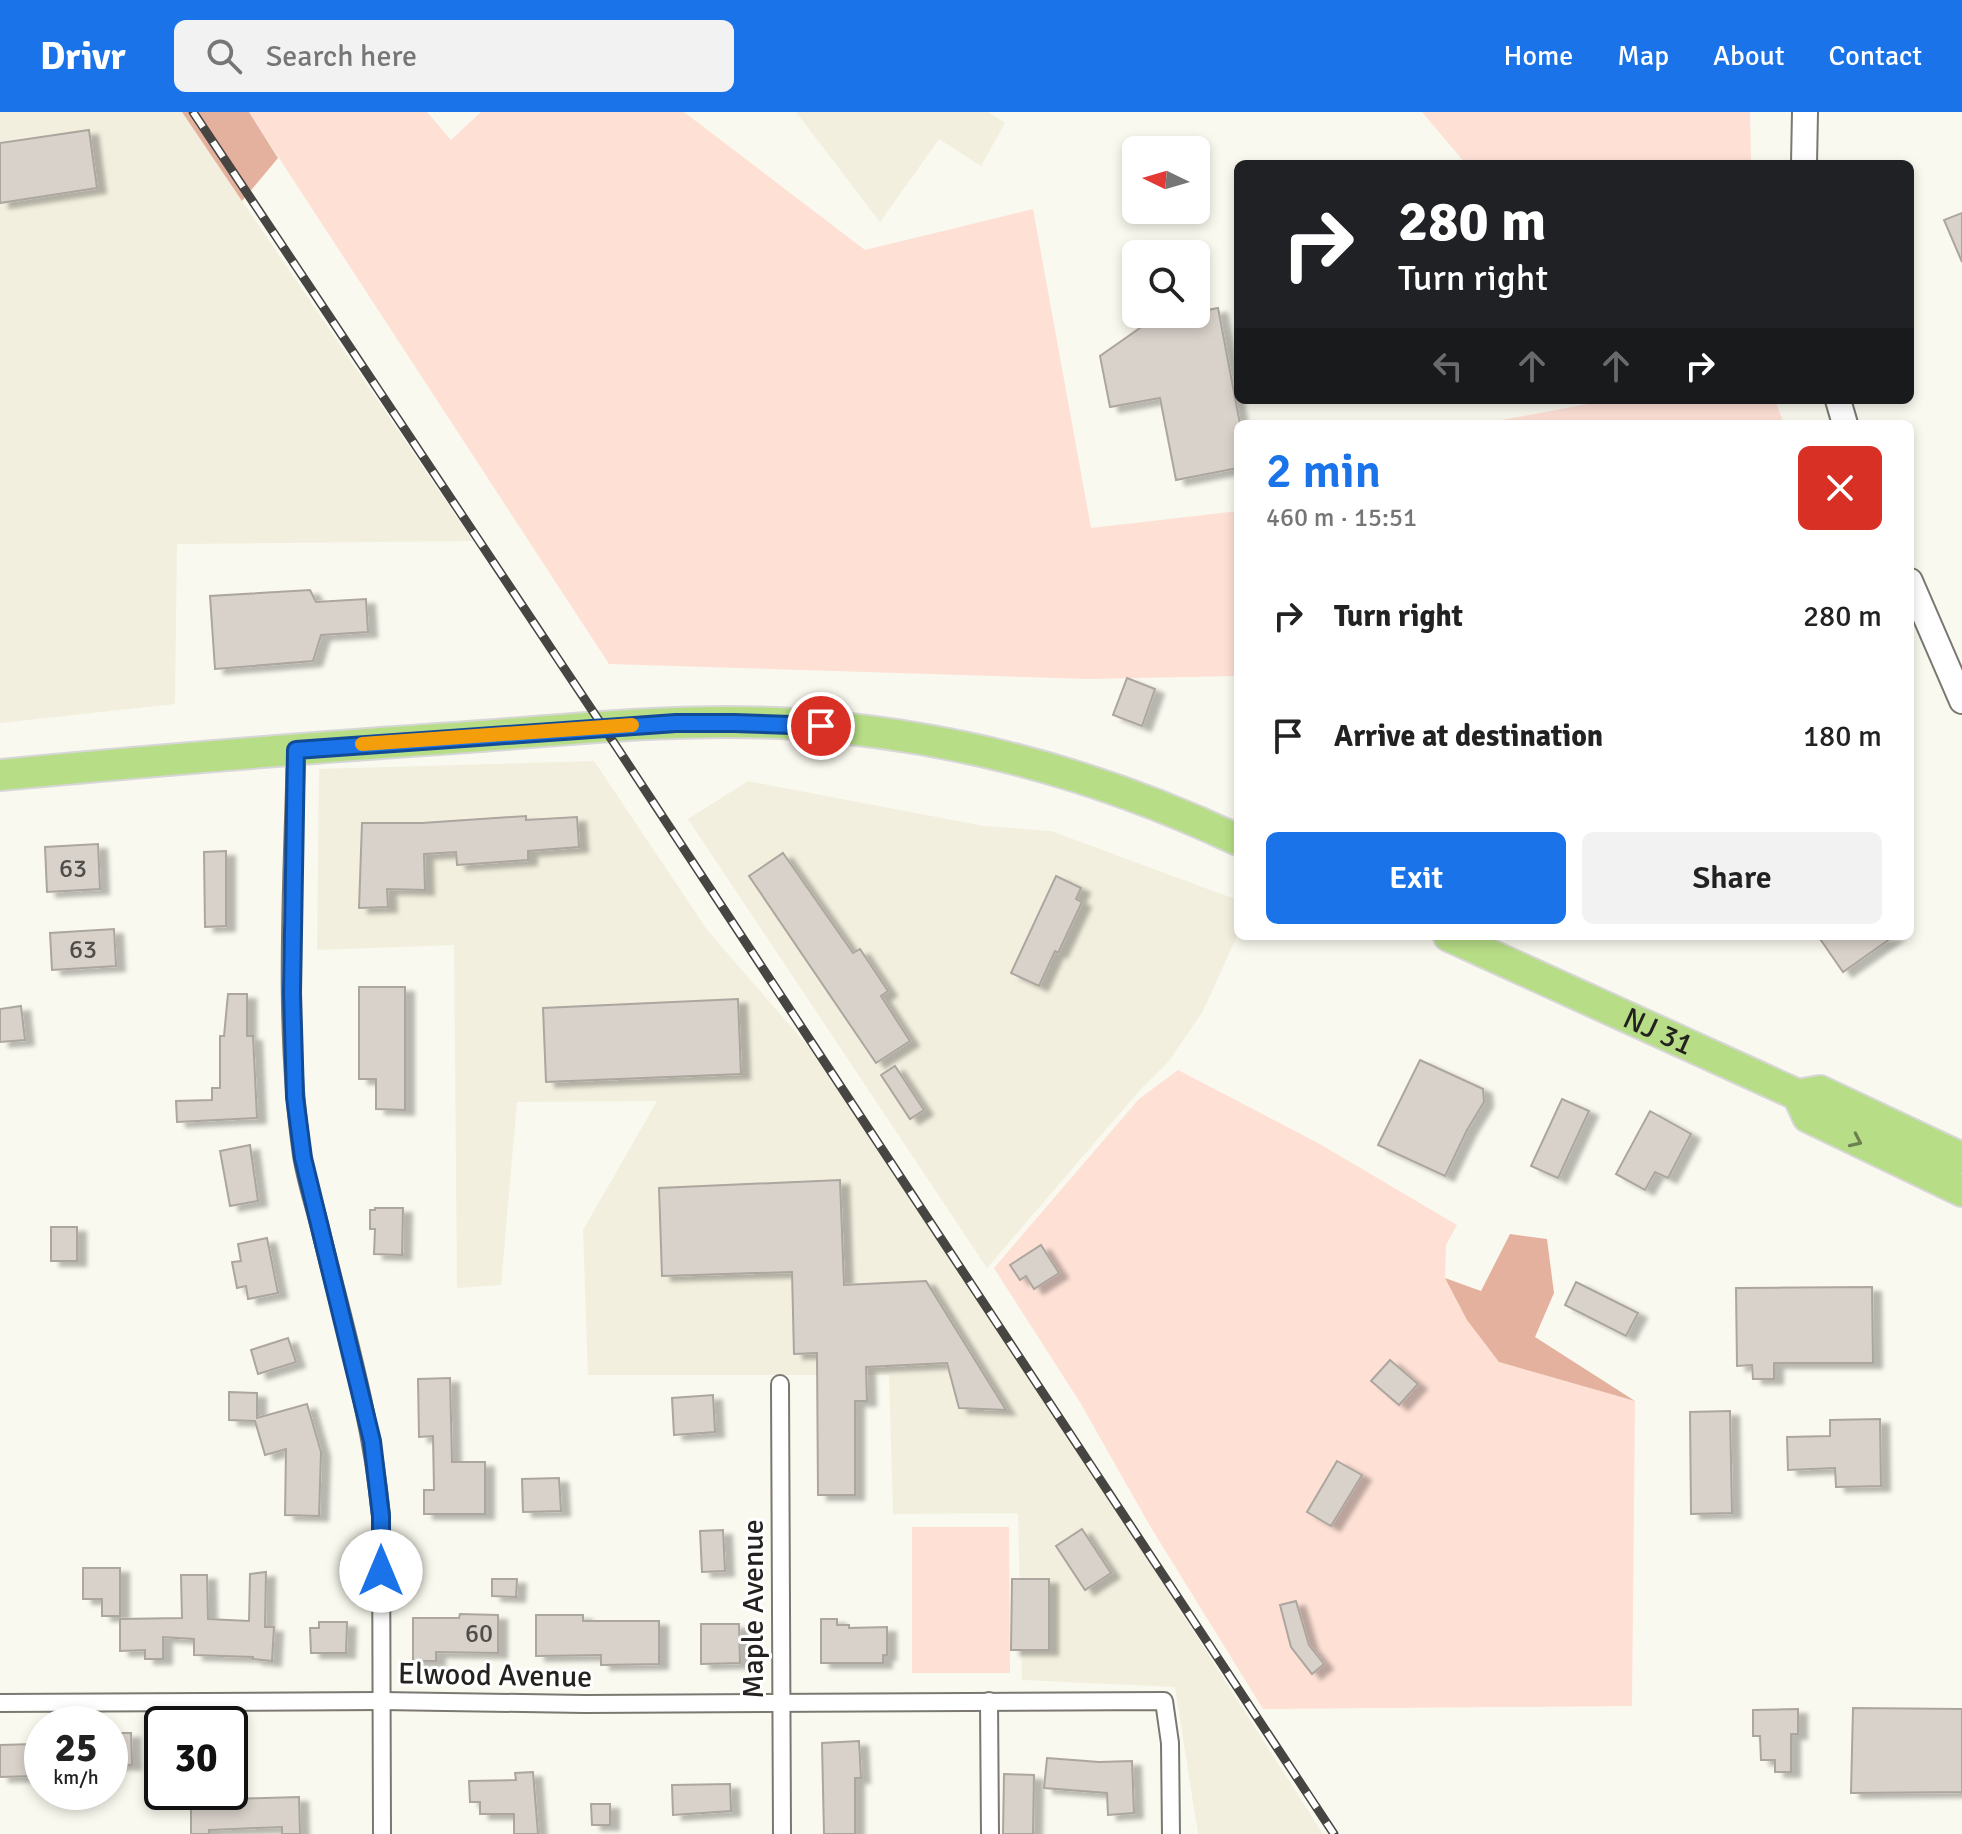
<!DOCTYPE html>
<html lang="en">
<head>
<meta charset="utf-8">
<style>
	:root { --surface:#fff; --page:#f2f2f2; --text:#222; --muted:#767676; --accent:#1a73e8 }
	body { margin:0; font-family:Signika,sans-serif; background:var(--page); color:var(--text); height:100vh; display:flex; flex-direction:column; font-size:30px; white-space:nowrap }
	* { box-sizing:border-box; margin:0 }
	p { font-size:26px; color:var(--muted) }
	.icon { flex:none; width:44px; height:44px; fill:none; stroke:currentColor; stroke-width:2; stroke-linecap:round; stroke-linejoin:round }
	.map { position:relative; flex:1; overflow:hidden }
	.details { position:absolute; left:1234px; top:308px; width:680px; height:520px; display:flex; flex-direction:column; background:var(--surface); border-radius:12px; box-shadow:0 4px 12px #0003 }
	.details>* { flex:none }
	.banner { position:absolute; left:1234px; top:48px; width:680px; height:244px; border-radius:12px; box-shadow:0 4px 12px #0003; background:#202124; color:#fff; overflow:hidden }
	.needle { width:52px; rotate:275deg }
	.controls { position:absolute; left:1122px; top:24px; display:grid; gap:16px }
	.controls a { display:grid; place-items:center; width:88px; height:88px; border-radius:12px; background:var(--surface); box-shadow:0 4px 12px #0003; font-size:40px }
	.speed { position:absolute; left:24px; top:1594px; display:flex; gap:16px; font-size:40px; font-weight:700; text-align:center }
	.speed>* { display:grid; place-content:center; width:104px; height:104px; border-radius:50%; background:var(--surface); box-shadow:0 4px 12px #0003; line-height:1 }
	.speed small { font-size:20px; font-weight:400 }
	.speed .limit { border:4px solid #111; border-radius:12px; background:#fff; color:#111 }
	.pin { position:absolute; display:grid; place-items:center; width:68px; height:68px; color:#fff; margin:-34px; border:4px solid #fff; border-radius:50%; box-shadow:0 2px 8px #0007 }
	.me { position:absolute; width:88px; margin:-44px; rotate:0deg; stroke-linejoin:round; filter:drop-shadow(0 0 6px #0008) }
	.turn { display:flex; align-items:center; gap:28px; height:168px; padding:0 32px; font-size:36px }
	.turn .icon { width:104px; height:104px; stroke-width:2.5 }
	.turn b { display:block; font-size:56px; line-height:68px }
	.lanes { display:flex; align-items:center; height:76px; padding:0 32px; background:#0003; justify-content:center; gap:40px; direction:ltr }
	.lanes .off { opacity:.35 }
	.round { display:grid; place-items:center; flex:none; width:84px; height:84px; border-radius:12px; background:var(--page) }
	.head { display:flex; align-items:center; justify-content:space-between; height:136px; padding:0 32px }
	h1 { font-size:48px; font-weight:600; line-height:60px; color:var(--accent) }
	.button { display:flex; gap:16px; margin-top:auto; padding:16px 32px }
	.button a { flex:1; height:92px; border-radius:12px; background:var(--accent); color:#fff; font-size:32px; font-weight:600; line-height:92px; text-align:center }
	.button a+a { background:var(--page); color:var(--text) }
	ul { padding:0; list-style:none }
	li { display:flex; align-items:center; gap:24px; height:120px; padding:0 32px }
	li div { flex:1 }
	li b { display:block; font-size:30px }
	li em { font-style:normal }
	header { display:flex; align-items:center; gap:48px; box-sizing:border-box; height:112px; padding:0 40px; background:var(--accent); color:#fff }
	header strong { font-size:38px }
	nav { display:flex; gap:44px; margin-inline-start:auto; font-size:28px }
	.search { width:560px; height:72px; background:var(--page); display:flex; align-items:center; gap:20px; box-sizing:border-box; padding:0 28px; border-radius:12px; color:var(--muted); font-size:30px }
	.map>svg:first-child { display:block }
</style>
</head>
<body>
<header>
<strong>Drivr</strong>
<div class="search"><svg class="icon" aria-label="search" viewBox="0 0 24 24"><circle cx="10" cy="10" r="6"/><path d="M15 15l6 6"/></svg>Search here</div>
<nav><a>Home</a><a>Map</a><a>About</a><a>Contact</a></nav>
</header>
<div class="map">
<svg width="1962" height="1722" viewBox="0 0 1962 1722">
	<defs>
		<filter id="shadow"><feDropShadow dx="9" dy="5" stdDeviation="2" flood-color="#0004"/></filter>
	</defs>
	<rect width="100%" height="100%" fill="#faf9ef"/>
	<g fill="#f2efde">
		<path d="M0,0H182L473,429L177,432L175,592L0,611Z"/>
		<path d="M796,0H988L1005,11L981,54L939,27L880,110Z"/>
		<path d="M594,649L708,819L853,986L1323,1722H1198L1175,1575L1022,1568L1018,1401L893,1402L889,1263H588L583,1118L657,989L517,990L501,1173L457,1176L454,833L317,838L319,657Z"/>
		<path d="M748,669L984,714L1051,719L1235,787L1238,796V822L1203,899L1169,949L1140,978L987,1156L688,707Z"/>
	</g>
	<g fill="#fee0d5">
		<path d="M249,0H427L451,28L481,0H684L865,138L1033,97L1091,416L1238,399V564L1087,567L609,552Z"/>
		<path d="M1422,0H1750L1751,52H1466Z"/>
		<path d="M1609,288H1775L1784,312H1481Z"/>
		<path d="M1178,958L1318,1031L1457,1113L1446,1133L1445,1166L1499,1250L1635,1289L1632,1594L1263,1597L1150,1414L1081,1292L994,1156L1139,987Z"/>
		<path d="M912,1415H1009L1010,1561H912Z"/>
	</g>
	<g fill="#e4b19f">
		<path d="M182,0H249L278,46L242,89Z"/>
		<path d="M1510,1122L1547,1127L1554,1181L1535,1225L1635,1289L1499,1250L1467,1208L1445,1166L1481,1179Z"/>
	</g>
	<g fill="#d9d2cb" stroke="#aca69f" stroke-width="2" filter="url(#shadow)">
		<path d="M89,18L97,76L0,91V31Z"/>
		<path d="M1962,101V150L1944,108Z"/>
		<path d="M1218,196L1240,312L1238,356L1176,368L1160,286L1110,295L1100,244L1150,209Z"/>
		<path d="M310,478L316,490L366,487L368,520L321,523L313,549L215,557L210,484Z"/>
		<path d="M1127,566L1155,577L1142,614L1113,603Z"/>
		<path d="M526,704V708L577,705L579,735L528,739V748L457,753L456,740L424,742L425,778L387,777L388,795L359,796L362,711H422Z"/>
		<path d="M98,732L100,777L47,780L45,735Z"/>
		<path d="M226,739V814L205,815L204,740Z"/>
		<path d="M783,741L853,841L860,837L888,879L881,884L910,929L876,951L749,764Z"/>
		<path d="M1056,764L1081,776L1076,787L1082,790L1058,841L1055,839L1039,874L1011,861Z"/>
		<path d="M114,817L116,854L52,858L50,821Z"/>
		<path d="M1818,824H1894L1843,860Z"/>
		<path d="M359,875H405V998L376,997V967H359Z"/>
		<path d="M228,882H247V924H253L257,1006L177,1010L176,989L212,988V976H220V924H224Z"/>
		<path d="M738,887L741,962L546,970L543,896Z"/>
		<path d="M21,894L25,928L0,930V897Z"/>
		<path d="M1420,948L1483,977L1484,990L1467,1018L1445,1064L1378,1033Z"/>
		<path d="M895,954L924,998L910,1007L881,963Z"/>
		<path d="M1562,987L1589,999L1558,1066L1531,1054Z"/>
		<path d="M1650,999L1691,1022L1668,1066L1655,1060L1645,1078L1616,1062Z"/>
		<path d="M250,1033L258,1089L230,1094L220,1039Z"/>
		<path d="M840,1068L844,1173L926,1169L1006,1298L959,1296L947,1251L866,1255L867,1289H855V1383H818L817,1241L794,1242L792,1160L662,1164L659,1076Z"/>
		<path d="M375,1096H403L402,1143L374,1142L375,1117H370V1098H375Z"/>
		<rect x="51" y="1115" width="26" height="34"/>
		<path d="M267,1126L278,1181L248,1187L246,1174L237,1176L232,1150L241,1149L238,1132Z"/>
		<path d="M1041,1133L1059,1161L1034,1177L1026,1164L1020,1168L1010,1153Z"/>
		<path d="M1576,1170L1638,1201L1626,1224L1565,1193Z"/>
		<path d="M1872,1175L1873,1251H1774V1267H1753L1752,1253L1737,1254L1736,1176Z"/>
		<path d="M288,1226L296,1250L258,1262L251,1238Z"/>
		<path d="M1390,1248L1418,1272L1399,1293L1371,1269Z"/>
		<path d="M450,1266L452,1350H485V1402H424V1378H434L433,1324L419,1325L418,1267Z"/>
		<path d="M229,1280L257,1281V1306L307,1292L321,1340L319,1404L285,1403L286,1337L265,1343L255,1309L229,1308Z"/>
		<path d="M713,1283L715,1320L674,1323L672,1286Z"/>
		<path d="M1730,1299L1732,1401L1691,1402L1690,1300Z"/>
		<path d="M1880,1307L1881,1374L1836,1375L1835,1356L1788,1358L1787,1325L1830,1324V1308Z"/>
		<path d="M1337,1349L1362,1363L1331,1414L1307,1400Z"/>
		<path d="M559,1366L561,1399L523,1400L522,1367Z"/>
		<path d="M1082,1417L1111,1461L1085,1478L1056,1434Z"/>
		<path d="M723,1418L725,1459L702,1460L700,1419Z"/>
		<path d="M83,1456H120V1504H102V1487H83Z"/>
		<path d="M266,1460L265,1515H274L272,1549L253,1547V1545L194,1543V1527L163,1525V1547H145V1538L120,1539V1507L182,1506L181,1463H207L208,1507L249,1509L250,1462Z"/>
		<path d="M492,1467H517L516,1485L492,1484Z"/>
		<path d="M1012,1467H1049V1538H1011Z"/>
		<path d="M1296,1489L1309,1533L1324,1552L1312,1562L1291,1535L1280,1493Z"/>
		<path d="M460,1502L498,1503V1541L436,1540V1549H413V1506H459Z"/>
		<path d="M536,1503H583V1509H659V1552L601,1553V1543L536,1544Z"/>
		<path d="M821,1507H837V1513H849V1516L887,1515V1543H883V1551H821Z"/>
		<path d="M319,1510H347L346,1541H311L310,1516H319Z"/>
		<path d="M701,1512H739L740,1551L701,1552Z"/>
		<path d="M1853,1596L1962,1597V1680L1851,1681Z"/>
		<path d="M1798,1597V1622H1791V1660H1775V1648H1761L1760,1624H1753V1598Z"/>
		<path d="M110,1621H131L132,1653L110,1652Z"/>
		<path d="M859,1629L861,1666H855V1722H824L822,1631Z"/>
		<path d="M35,1632V1664L0,1665V1633Z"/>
		<path d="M1047,1646L1099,1650L1132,1649L1134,1701L1108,1703L1107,1681L1044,1676Z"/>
		<path d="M533,1660L538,1722H514V1702H480V1690H470L469,1669L516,1668L515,1661Z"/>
		<path d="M1004,1662L1034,1663L1033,1722H1003Z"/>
		<path d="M730,1672L731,1699L673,1703L672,1673Z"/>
		<path d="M299,1685L300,1722H282V1715L209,1718V1722H191V1688Z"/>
		<path d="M591,1692H610V1713H592Z"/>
	</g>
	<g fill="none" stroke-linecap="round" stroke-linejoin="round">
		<defs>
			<g id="street">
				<path d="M296,638C293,772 283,910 302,1043C306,1069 315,1094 321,1120C344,1214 372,1307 381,1404L382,1722"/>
				<path d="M780,1272L782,1722"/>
				<path d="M989,1589L990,1722"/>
				<path d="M0,1591L381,1589L585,1592L1164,1589L1170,1631L1171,1722"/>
			</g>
			<g id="secondary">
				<path d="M1804,52L1805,0"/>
				<path d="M1838,288L1845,312"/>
				<path d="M1910,469L1962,589"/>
			</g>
			<g id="highway">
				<path d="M0,663C151,649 302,636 454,626C567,618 681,605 794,612C950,622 1098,662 1238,728"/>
				<path id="s1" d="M1449,824L1798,983L1820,979L1962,1046"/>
				<path d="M1798,983L1808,1005L1962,1079"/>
			</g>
		</defs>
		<use href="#street" stroke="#7a7870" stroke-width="20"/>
		<use href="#secondary" stroke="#7a7870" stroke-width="28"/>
		<use href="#highway" stroke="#d7d7d7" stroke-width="34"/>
		<use href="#street" stroke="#fff" stroke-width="16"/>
		<use href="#secondary" stroke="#fff" stroke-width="24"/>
		<use href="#highway" stroke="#b7dd86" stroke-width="30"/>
		<defs>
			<path id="rail" d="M193,0L618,637L1334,1722"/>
		</defs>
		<use href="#rail" stroke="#464541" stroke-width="9"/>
		<use href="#rail" stroke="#fff" stroke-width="6" stroke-dasharray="18" stroke-linecap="butt"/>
	</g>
	<defs><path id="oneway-chevron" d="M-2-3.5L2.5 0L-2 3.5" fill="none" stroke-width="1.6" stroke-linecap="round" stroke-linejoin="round" transform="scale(2)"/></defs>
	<use stroke="#6d8052" href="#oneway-chevron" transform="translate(1856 1029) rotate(25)"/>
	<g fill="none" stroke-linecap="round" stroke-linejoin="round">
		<defs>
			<path id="route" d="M381,1459V1404L372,1329L303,1046L295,985L292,881L296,638L676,611H734L821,614"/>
		</defs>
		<use href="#route" stroke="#114b97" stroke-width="20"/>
		<use href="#route" stroke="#1a73e8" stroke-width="14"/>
		<path stroke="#f59e0b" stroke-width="14" d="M362,632L632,613"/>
	</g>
	<g text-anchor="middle" stroke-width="6" stroke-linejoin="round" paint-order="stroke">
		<g font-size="26" fill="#504e4a">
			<text x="73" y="765">63</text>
			<text x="83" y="846">63</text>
			<text x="479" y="1530">60</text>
		</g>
		<g font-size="30" fill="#23221f" stroke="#fff">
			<text dy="10" stroke="none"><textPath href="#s1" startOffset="230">NJ 31</textPath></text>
			<text transform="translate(753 1497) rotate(-90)" y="10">Maple Avenue</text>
			<text transform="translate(495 1563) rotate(1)" y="10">Elwood Avenue</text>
		</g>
	</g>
</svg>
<div class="controls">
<a><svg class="needle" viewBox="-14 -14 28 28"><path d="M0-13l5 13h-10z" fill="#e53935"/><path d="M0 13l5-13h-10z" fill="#767676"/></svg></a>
<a><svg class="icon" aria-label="search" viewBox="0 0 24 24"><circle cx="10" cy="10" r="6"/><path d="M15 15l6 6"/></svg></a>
</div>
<div class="speed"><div>25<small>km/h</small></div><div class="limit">30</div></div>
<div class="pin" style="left:821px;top:614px;background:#d93025"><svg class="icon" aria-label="arrive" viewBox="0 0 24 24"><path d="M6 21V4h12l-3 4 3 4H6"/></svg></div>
<svg class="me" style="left:381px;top:1459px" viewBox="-20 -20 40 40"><circle r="19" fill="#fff"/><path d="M0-13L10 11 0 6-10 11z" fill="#1a73e8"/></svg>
<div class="banner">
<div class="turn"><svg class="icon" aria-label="right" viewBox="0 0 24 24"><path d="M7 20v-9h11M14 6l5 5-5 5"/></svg><div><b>280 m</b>Turn right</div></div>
<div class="lanes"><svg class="icon off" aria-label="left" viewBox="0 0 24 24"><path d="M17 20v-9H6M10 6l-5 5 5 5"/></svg><svg class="icon off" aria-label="ahead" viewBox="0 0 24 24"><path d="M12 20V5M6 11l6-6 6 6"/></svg><svg class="icon off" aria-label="ahead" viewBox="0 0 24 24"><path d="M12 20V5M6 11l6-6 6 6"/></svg><svg class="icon" aria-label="right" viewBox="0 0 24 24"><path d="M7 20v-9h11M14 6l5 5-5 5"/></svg></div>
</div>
<section class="details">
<div class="head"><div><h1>2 min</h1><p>460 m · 15:51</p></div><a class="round" style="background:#d93025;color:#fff"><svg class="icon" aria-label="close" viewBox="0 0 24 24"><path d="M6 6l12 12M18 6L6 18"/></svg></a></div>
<ul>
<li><svg class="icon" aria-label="right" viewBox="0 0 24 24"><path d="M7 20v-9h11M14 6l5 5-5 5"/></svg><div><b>Turn right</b></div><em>280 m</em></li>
<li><svg class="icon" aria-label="arrive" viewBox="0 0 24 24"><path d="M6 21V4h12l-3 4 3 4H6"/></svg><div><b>Arrive at destination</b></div><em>180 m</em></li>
</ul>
<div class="button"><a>Exit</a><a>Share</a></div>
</section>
</div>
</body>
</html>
